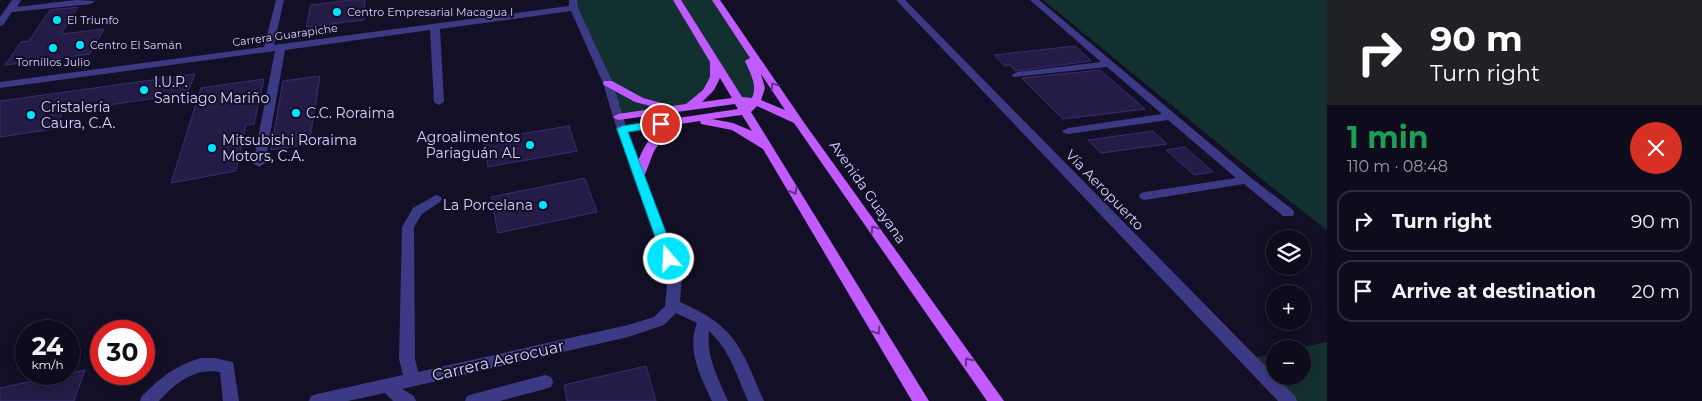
<!DOCTYPE html>
<html lang="en">
<head>
<meta charset="utf-8">
<style>
	:root { --surface:#0e0b1c; --page:#1c1929; --text:#f1f3f6; --muted:#9b9ba3; --line:#2e2b3b }
	body { margin:0; font-family:Montserrat,sans-serif; background:var(--page); color:var(--text); height:100vh; display:flex; flex-direction:column; font-size:19px; white-space:nowrap }
	* { box-sizing:border-box; margin:0 }
	p { font-size:16px; color:var(--muted) }
	.icon { flex:none; width:28px; height:28px; fill:none; stroke:currentColor; stroke-width:2; stroke-linecap:round; stroke-linejoin:round }
	.map { position:relative; flex:1; overflow:hidden }
	.side { display:flex; flex-direction:column; background:var(--surface); width:375px }
	.side>* { flex:none }
	.banner { background:#202124; color:#fff; overflow:hidden }
	.fabs { position:absolute; left:1266px; top:230px; display:grid; gap:10px }
	.fabs a { display:grid; place-items:center; width:45px; height:45px; border-radius:50%; background:var(--surface); box-shadow:0 2px 12px #0003,0 0 0 1px var(--line); font-size:25px }
	.speed { position:absolute; left:15px; top:320px; display:flex; gap:10px; font-size:25px; font-weight:700; text-align:center }
	.speed>* { display:grid; place-content:center; width:65px; height:65px; border-radius:50%; background:var(--surface); box-shadow:0 2px 12px #0003,0 0 0 1px var(--line); line-height:1 }
	.speed small { font-size:12px; font-weight:400 }
	.speed .limit { border:8px solid #d22; background:#fff; color:#111 }
	.pin { position:absolute; display:grid; place-items:center; width:42px; height:42px; color:#fff; margin:-21px; border:2px solid #fff; border-radius:50%; box-shadow:0 1px 5px #0007 }
	.me { position:absolute; width:55px; margin:-28px; rotate:341deg; stroke-linejoin:round; filter:drop-shadow(0 0 4px #0008) }
	.turn { display:flex; align-items:center; gap:18px; height:105px; padding:0 20px; font-size:22px }
	.turn .icon { width:65px; height:65px; stroke-width:2.5 }
	.turn b { display:block; font-size:35px; line-height:42px }
	.round { display:grid; place-items:center; flex:none; width:52px; height:52px; border-radius:26px; background:var(--page) }
	.headline { display:flex; align-items:center; justify-content:space-between; height:85px; padding:0 20px }
	h1 { font-size:30px; font-weight:700; line-height:38px; color:#1e9e55 }
	ul { padding:0; list-style:none }
	li { display:flex; align-items:center; gap:15px; height:62px; margin:0 10px 8px; padding:0 10px; border:2px solid var(--line); border-radius:15px }
	li div { flex:1 }
	li b { display:block; font-size:19px }
	li em { font-style:normal }
	main { display:flex; flex:1; min-height:0 }
	.map>svg:first-child { display:block }
</style>
</head>
<body>
<main>
<div class="map">
<svg width="1327" height="401" viewBox="0 0 1327 401">
	<rect width="100%" height="100%" fill="#130f26"/>
	<g fill="#12302f">
		<path d="M572,0H716L739,36L751,63L758,101L739,100L713,57L716,77L691,104L618,117Z"/>
		<path d="M1043,0H1327V230L1269,185Z"/>
		<path d="M1327,342V401H1289L1248,359L1275,353V376H1302V349H1295Z"/>
	</g>
	<g fill="#241b47" stroke="#3b2d73">
		<path d="M351,0H365L364,20L306,27L311,5Z"/>
		<path d="M78,7L61,34L104,29L90,54L5,65L21,42L29,41L50,10Z"/>
		<path d="M1075,46L1091,61L1015,71L1010,65L1005,66L994,55Z"/>
		<path d="M1100,70L1145,109L1063,119L1022,78Z"/>
		<path d="M195,74L187,94L64,111L54,129L0,137V101Z"/>
		<path d="M320,76L309,144L271,150L283,81Z"/>
		<path d="M264,79L254,124L246,125L236,171L171,183L201,88Z"/>
		<path d="M569,126L577,151L488,167L484,140Z"/>
		<path d="M1153,131L1167,144L1101,153L1088,140Z"/>
		<path d="M1185,147L1213,172L1194,175L1166,150Z"/>
		<path d="M585,178L597,212L498,233L491,197Z"/>
		<path d="M646,366L656,401H567L564,385Z"/>
		<path d="M85,370L74,401H0V388Z"/>
	</g>
	<g fill="none" stroke-linecap="round" stroke-linejoin="round">
		<g fill="#3d3a85" fill-rule="evenodd">
			<path d="M12,0H21L17,7L76,0L95,1L91,4L12,12L3,25L0,26V17Z"/>
			<path d="M276,0H284L274,45L569,6V0H577L578,8L613,83L623,117L682,276L680,302C736,326 741,348 764,401H748C737,376 730,350 709,331C706,357 718,378 728,401H712C701,377 686,350 697,323L676,313L664,325L628,337L402,389L414,396L416,401H393L385,393L348,401H309L311,396L317,394L403,375L399,359L402,227L413,208L436,195L440,196L442,199L440,202L422,214L414,227L415,359L418,372L628,325L654,317L665,306L668,276L613,117L603,83L571,11L440,29L444,102L439,105L434,102L430,30L285,50L265,163L259,167L253,163L275,51L0,88V82L264,47Z"/>
			<path d="M896,0H905L1295,396L1297,401H1278Z"/>
			<path d="M1030,0H1039L1250,177L1293,210L1294,213L1293,216H1283L1244,184L1145,200L1141,199L1139,196L1141,193L1145,192L1236,178L1168,120L1068,134L1064,133L1062,131L1068,128L1162,114L1107,67L1013,77L1012,75L1017,72L1101,62Z"/>
			<path d="M202,358H214L233,362L239,401H223L220,372C193,368 176,383 159,401H140L142,396C160,378 177,364 202,358Z"/>
			<path d="M545,375L551,377L553,382L551,387L545,389L500,401H465L467,396L473,394Z"/>
		</g>
		<path fill="#c25bff" fill-rule="evenodd" d="M673,0H681L742,97L752,98C758,85 750,73 745,61L750,58L712,0H720L805,124L1004,401H987L794,123L757,106L751,112L929,401H912L763,149L732,130L701,124L700,121L680,124L665,135L654,151L644,177H636L634,174C639,156 646,139 662,127L622,132L618,131L616,129L618,127L738,109L735,104L618,120L613,117L618,114L658,108L635,102L604,85L603,83L604,81H612L643,98L672,106L686,104L703,90L710,77V62ZM761,74L785,110L761,100L765,88ZM720,78L732,98L702,102L714,90ZM742,115L752,131L733,123L712,119Z"/>
	</g>
	<defs><path id="oneway-chevron" d="M-2-3.5L2.5 0L-2 3.5" fill="none" stroke-width="1.6" stroke-linecap="round" stroke-linejoin="round" transform="scale(1.25)"/></defs>
	<g stroke="#623188">
		<use href="#oneway-chevron" transform="translate(774 86) rotate(-124)"/>
		<use href="#oneway-chevron" transform="translate(794 191) rotate(61)"/>
		<use href="#oneway-chevron" transform="translate(874 229) rotate(-125)"/>
		<use href="#oneway-chevron" transform="translate(877 331) rotate(58)"/>
		<use href="#oneway-chevron" transform="translate(968 361) rotate(-125)"/>
	</g>
	<path fill="#00e5ff" stroke="#0095a6" d="M661,120L666,124L665,126L628,132L676,259L674,262H665L663,259L617,129L622,126Z"/>
	<g fill="#00e5ff" stroke="#130f26" stroke-width="2">
		<circle cx="337" cy="12" r="5"/>
		<circle cx="57" cy="20" r="5"/>
		<circle cx="80" cy="45" r="5"/>
		<circle cx="53" cy="48" r="5"/>
		<circle cx="144" cy="90" r="5"/>
		<circle cx="296" cy="113" r="5"/>
		<circle cx="31" cy="115" r="5"/>
		<circle cx="530" cy="145" r="5"/>
		<circle cx="212" cy="148" r="5"/>
		<circle cx="543" cy="205" r="5"/>
	</g>
	<g text-anchor="middle" stroke-width="4" stroke-linejoin="round" paint-order="stroke">
		<g font-size="11" fill="#d9d4ff" stroke="#130f26" text-anchor="start">
			<text x="347" y="16">Centro Empresarial Macagua I</text>
			<text x="67" y="24">El Triunfo</text>
			<text x="90" y="49">Centro El Samán</text>
			<text x="53" y="66" text-anchor="middle">Tornillos Julio</text>
		</g>
		<g font-size="11" fill="#d9d4ff" stroke="#130f26">
			<text transform="translate(285 35) rotate(-8)" y="4">Carrera Guarapiche</text>
		</g>
		<g font-size="14" fill="#d9d4ff" stroke="#130f26" text-anchor="start">
			<text x="154" y="87">I.U.P.<tspan x="154" dy="16">Santiago Mariño</tspan></text>
			<text x="41" y="112">Cristalería<tspan x="41" dy="16">Caura, C.A.</tspan></text>
			<text x="306" y="118">C.C. Roraima</text>
			<text x="520" y="142" text-anchor="end">Agroalimentos<tspan x="520" dy="16">Pariaguán AL</tspan></text>
			<text x="222" y="145">Mitsubishi Roraima<tspan x="222" dy="16">Motors, C.A.</tspan></text>
			<text x="533" y="210" text-anchor="end">La Porcelana</text>
		</g>
		<g font-size="14" fill="#d9d4ff" stroke="#130f26">
			<text transform="translate(1105 190) rotate(46)" y="5">Vía Aeropuerto</text>
			<text transform="translate(868 192) rotate(55)" y="5">Avenida Guayana</text>
		</g>
		<g font-size="16" fill="#d9d4ff" stroke="#130f26">
			<text transform="translate(498 360) rotate(-13)" y="6">Carrera Aerocuar</text>
		</g>
	</g>
</svg>
<div class="fabs">
<a><svg class="icon" aria-label="layers" viewBox="0 0 24 24"><path d="M12 4l9 5-9 5-9-5zM3 14l9 5 9-5"/></svg></a>
<a>+</a>
<a>−</a>
</div>
<div class="speed"><div>24<small>km/h</small></div><div class="limit">30</div></div>
<div class="pin" style="left:661px;top:124px;background:#d93025"><svg class="icon" aria-label="arrive" viewBox="0 0 24 24"><path d="M6 21V4h12l-3 4 3 4H6"/></svg></div>
<svg class="me" style="left:669px;top:259px" viewBox="-20 -20 40 40"><circle r="17" fill="#00e5ff" stroke="#fff" stroke-width="3"/><path d="M0-11L8 9 0 5-8 9z" fill="#fff"/></svg>
</div>
<section class="side">
<div class="banner">
<div class="turn"><svg class="icon" aria-label="right" viewBox="0 0 24 24"><path d="M7 20v-9h11M14 6l5 5-5 5"/></svg><div><b>90 m</b>Turn right</div></div>
</div>
<div class="headline"><div><h1>1 min</h1><p>110 m · 08:48</p></div><a class="round" style="background:#d93025;color:#fff"><svg class="icon" aria-label="close" viewBox="0 0 24 24"><path d="M6 6l12 12M18 6L6 18"/></svg></a></div>
<ul>
<li><svg class="icon" aria-label="right" viewBox="0 0 24 24"><path d="M7 20v-9h11M14 6l5 5-5 5"/></svg><div><b>Turn right</b></div><em>90 m</em></li>
<li><svg class="icon" aria-label="arrive" viewBox="0 0 24 24"><path d="M6 21V4h12l-3 4 3 4H6"/></svg><div><b>Arrive at destination</b></div><em>20 m</em></li>
</ul>
</section>
</main>
</body>
</html>
